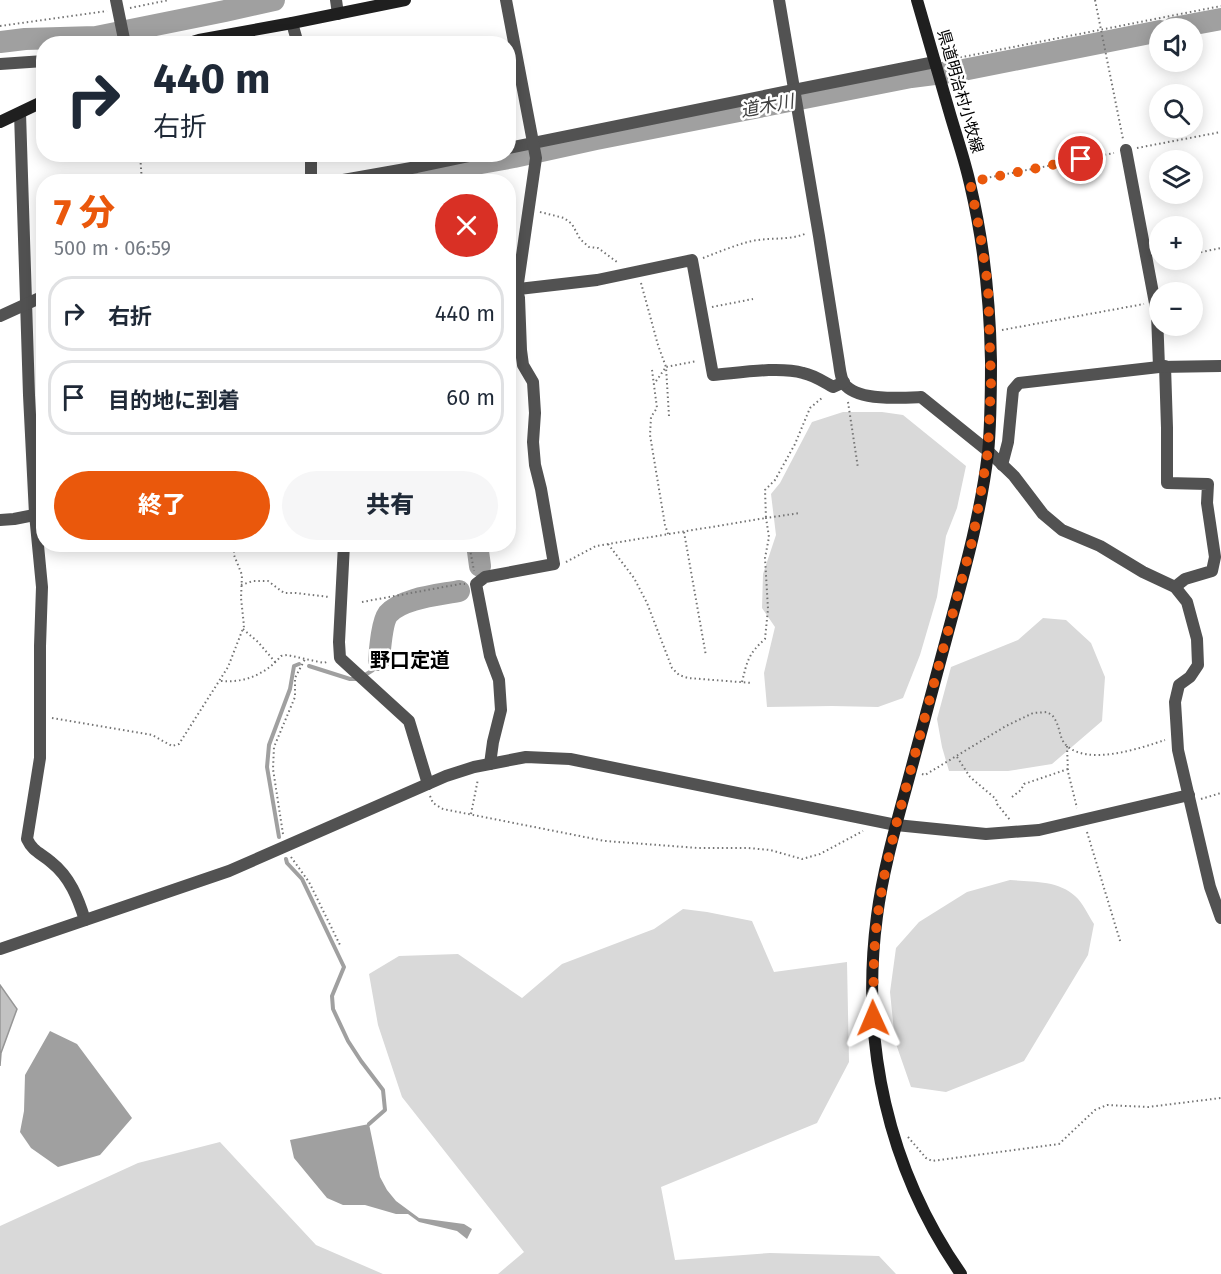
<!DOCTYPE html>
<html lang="ja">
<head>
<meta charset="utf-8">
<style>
	:root { --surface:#fff; --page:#f6f6f7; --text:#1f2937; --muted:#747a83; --line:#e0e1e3; --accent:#ea580c }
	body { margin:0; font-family:"Fira Sans","Noto Sans JP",sans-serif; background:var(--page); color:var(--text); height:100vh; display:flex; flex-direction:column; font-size:22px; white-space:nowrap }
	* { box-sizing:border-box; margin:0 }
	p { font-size:20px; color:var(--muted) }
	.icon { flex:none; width:33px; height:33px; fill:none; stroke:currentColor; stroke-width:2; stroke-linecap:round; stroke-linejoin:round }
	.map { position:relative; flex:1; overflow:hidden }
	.panel { position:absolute; left:36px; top:174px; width:480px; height:378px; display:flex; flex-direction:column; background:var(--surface); border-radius:24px; box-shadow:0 3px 15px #0003 }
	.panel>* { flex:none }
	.banner { position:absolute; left:36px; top:36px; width:480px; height:126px; border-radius:24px; box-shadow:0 3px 15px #0003; background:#fff; color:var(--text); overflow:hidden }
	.tools { position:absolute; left:1149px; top:18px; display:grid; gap:12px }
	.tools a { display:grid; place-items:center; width:54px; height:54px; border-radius:50%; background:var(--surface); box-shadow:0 3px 15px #0003; font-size:30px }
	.pin { position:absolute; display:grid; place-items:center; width:51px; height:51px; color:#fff; margin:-26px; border:3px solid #fff; border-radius:50%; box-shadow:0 2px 6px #0007 }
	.me { position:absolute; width:66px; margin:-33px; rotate:359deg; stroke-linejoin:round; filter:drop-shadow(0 0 4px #0008) }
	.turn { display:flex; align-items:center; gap:21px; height:126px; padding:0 18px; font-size:27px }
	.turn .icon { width:78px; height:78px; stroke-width:2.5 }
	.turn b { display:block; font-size:42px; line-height:51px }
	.round { display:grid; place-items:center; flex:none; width:63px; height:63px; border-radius:32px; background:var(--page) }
	.headline { display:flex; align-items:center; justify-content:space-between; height:102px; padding:0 18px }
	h1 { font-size:36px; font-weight:800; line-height:45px; color:var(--accent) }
	.primary-button { display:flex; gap:12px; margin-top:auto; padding:12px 18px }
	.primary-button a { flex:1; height:69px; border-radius:36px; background:var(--accent); color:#fff; font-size:24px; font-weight:800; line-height:69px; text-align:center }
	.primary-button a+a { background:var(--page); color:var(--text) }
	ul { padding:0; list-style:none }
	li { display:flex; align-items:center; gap:18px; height:75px; margin:0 12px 9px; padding:0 6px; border:3px solid var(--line); border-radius:24px }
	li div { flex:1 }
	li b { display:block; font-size:22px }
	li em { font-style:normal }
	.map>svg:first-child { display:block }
</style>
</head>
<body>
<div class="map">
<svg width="1221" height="1274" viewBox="0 0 1221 1274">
	<rect width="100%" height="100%" fill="#fff"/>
	<g fill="#d9d9d9">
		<path d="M843,412H882L903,415L966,466L957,508L946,536L937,597L920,655L903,698L878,707L832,706L767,707L764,673L775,627L762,608L763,574L776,535L771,494L780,483L812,422Z"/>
		<path d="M1043,618L1066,620L1091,643L1105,677L1102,721L1052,764L1008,771H949L942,747L937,719L951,667L1018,640Z"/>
		<path d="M1010,880C1031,882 1058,880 1075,896C1083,903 1088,915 1094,924L1088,955L1024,1061L946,1092L911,1087L895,1041L890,992L896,948L919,922L967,892Z"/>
		<path d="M683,909L707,912L752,921L774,972L847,962L849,1062L817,1123L661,1187L675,1260L770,1253L879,1256L896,1274H498L524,1252L402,1097L378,1025L369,974L399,956L458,954L522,998L562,964L654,929Z"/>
		<path d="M220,1142L316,1245L383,1274H0V1226L138,1163Z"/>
	</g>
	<g fill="#a0a0a0">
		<path d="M50,1031L77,1044L132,1118L100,1155L58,1167L31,1148L20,1132L24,1111L25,1075Z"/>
		<path d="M369,1124L380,1177L387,1190L396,1201L419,1218L464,1224L472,1229L467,1239L457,1231L419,1222L408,1214H396L365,1205H343L327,1198L294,1158L290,1140Z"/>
	</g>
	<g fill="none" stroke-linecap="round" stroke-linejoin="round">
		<g stroke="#a0a0a0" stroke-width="4">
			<path d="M309,666L350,679H358"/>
			<path d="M365,675L373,670L379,660"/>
			<path d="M279,837L267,767L269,745L290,689L294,666L299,664"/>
			<path d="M286,859L287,863L302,879L344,967L332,996L333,1009L348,1041L361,1061L383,1090L385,1110L369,1124"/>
		</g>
		<g stroke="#a0a0a0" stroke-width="22">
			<path d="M1173,28L1221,19"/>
			<path d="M0,42L25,39L96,37L225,11L274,0"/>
			<path d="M374,182L514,157L596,139L911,77L958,71L1160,31"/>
			<path d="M477,544L480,566"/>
			<path d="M379,660C380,649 382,622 388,614C402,598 439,595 459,591"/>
		</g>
	</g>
	<path fill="#c2c2c2" stroke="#969696" stroke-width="1.5" d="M0,985L17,1009L1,1053L0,1066Z"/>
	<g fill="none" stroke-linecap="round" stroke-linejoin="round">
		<g stroke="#747474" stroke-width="2" stroke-dasharray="1.5 3" stroke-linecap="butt">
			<path d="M1095,0L1123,139"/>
			<path d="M130,8L169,0"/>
			<path d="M0,26L107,11"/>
			<path d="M947,60L1221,6"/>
			<path d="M1137,148L1221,132"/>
			<path d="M140,154L142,182"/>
			<path d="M981,179L1114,153"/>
			<path d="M540,212L564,218L572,224L580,239L589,247L598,248L617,262"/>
			<path d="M1192,254L1221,248"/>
			<path d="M703,258C719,252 735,245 752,241C771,237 789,241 807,233"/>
			<path d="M1160,261L1166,260"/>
			<path d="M641,283L658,345L666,367L654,384"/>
			<path d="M712,307L753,299"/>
			<path d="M1002,330L1144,304"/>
			<path d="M652,370L657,408L651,417L650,435L665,525L668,534"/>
			<path d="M848,402L858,468"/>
			<path d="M669,416L666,367L697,361"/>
			<path d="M684,532L706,656"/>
			<path d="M469,544L474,571"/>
			<path d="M608,544L634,578L647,603L672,668L679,675L688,678L752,683"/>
			<path d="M566,562L596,546L766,518L765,490L775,480L795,444L810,408L823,397"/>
			<path d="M241,585L253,581H268L284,593H296L329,597"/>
			<path d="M362,602L460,584H465"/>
			<path d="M243,629L258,642L276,663"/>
			<path d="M221,681C245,683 266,674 281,656L287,655L324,663L329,661"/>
			<path d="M742,682C747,662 748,654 765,639L768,609L765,558L769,537L766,518L800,513"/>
			<path d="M52,718L152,735L172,746L179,744L228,667L244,626L241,598L242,575L234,555V549L237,544"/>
			<path d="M1067,746L1068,772L1077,808"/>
			<path d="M957,757L970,777L996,799L997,804L1010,820"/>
			<path d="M922,774L925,775L1006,726L1033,713L1047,712C1050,714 1053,715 1054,718C1060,726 1059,737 1065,744C1086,767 1141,748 1165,740"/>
			<path d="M430,796L433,803L443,809L605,841L698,848H748L770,850L802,859L820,854L863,831"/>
			<path d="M1012,797L1021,790L1024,784L1068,769"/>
			<path d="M1201,799L1221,793"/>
			<path d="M471,814L478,779"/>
			<path d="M1087,832L1121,944"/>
			<path d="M283,834L273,769L274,747L295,697V678L305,659"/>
			<path d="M291,857L309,882L341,947"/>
			<path d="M908,1137L926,1158L932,1161L1059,1144L1095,1110L1107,1105L1148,1107L1221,1098"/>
		</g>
		<g stroke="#525252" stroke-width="12">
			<path d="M336,0L338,14"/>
			<path d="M779,0L819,236L839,363C840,370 841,381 846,386C861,401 902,398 921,397L988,451L1014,476L1043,514L1062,530L1100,546L1143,572L1175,587L1187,602L1197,639L1198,665L1190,677L1179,685L1175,702L1178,750L1210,887L1221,918"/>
			<path d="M292,23L298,44"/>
			<path d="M0,64L44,61"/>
			<path d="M20,113L29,395L35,514L42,587L40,646V758L27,839C33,852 41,853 51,862C70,877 78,898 85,920"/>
			<path d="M508,148L794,90L935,62"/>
			<path d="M1126,150L1157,314L1159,367"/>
			<path d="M311,182V154"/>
			<path d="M332,182L417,167L479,154"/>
			<path d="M510,290L597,280L692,260L713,375C738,373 779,366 803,373C814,375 824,382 833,387L844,382"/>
			<path d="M0,316L44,296"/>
			<path d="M1165,366L1167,428V483L1208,484L1207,503L1215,557L1212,571L1185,579L1175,587"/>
			<path d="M1002,465L1008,442L1013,390L1019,383L1159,367L1221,366"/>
			<path d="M0,520L14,519L44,513"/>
			<path d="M344,544L339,642L340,658L409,721L428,784"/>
			<path d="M490,764L493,742L501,710L499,680L490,656L476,584L485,577L554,564L541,489L535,465L533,442L535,413L533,382L523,365L521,350L519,298L517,290L536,158L506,0"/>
			<path d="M896,825L986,834L1039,830L1189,795"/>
		</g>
		<g stroke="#525252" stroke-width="12">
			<path d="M116,0L125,44"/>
			<path d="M0,949L229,871L446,776L474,767L526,757L570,759L896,825"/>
		</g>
		<g stroke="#1f1f1f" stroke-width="12">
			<path d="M917,0C928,38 939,76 950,114C957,138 965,161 970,184C984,243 990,301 991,361C991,392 991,423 988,453C981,511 966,566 951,621C937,674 922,727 908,781C896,825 883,870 877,916C860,1043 888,1169 961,1274"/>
			<path d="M186,44L199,40L292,23L405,0"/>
			<path d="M0,122L44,101"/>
		</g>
	</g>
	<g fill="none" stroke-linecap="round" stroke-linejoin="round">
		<path stroke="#ea580c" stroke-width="10" stroke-dasharray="0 18" d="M873,1018L874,955L877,919L884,877L896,825L973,538L988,451L991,382L988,286L980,233L970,182L1081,159"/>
	</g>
	<g text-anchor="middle" stroke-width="5" stroke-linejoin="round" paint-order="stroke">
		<g font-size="16" fill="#000" stroke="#fff">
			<text transform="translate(961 91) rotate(74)" y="6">県道明治村小牧線</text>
		</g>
		<g font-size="18" font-style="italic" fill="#414141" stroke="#fff">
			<text transform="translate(767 106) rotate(-11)" y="6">道木川</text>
		</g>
		<g font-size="20" font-weight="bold" fill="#000" stroke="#fff">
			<text x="410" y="667">野口定道</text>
		</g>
	</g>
</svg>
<div class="tools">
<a><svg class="icon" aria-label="sound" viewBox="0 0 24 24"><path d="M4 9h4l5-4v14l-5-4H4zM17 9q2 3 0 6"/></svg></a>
<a><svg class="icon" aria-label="search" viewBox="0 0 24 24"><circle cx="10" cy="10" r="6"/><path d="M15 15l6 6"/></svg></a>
<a><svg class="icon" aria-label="layers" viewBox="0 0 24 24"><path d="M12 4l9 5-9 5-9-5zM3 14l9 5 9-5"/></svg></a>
<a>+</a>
<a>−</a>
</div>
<div class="pin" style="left:1081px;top:159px;background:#d93025"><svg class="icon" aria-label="arrive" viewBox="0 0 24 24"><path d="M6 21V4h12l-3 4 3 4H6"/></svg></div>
<svg class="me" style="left:873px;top:1018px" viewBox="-20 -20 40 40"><path d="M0-17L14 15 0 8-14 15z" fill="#ea580c" stroke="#fff" stroke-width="4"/></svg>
<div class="banner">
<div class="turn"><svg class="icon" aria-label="right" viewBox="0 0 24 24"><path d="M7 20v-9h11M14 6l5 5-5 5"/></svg><div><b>440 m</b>右折</div></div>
</div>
<section class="panel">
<div class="headline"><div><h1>7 分</h1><p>500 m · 06:59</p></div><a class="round" style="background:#d93025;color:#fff"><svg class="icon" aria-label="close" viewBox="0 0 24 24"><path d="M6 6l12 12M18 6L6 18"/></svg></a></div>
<ul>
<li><svg class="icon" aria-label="right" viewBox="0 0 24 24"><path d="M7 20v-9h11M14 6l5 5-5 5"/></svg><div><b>右折</b></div><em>440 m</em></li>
<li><svg class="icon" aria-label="arrive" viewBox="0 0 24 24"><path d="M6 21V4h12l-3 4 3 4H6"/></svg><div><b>目的地に到着</b></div><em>60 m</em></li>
</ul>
<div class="primary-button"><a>終了</a><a>共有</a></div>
</section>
</div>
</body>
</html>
